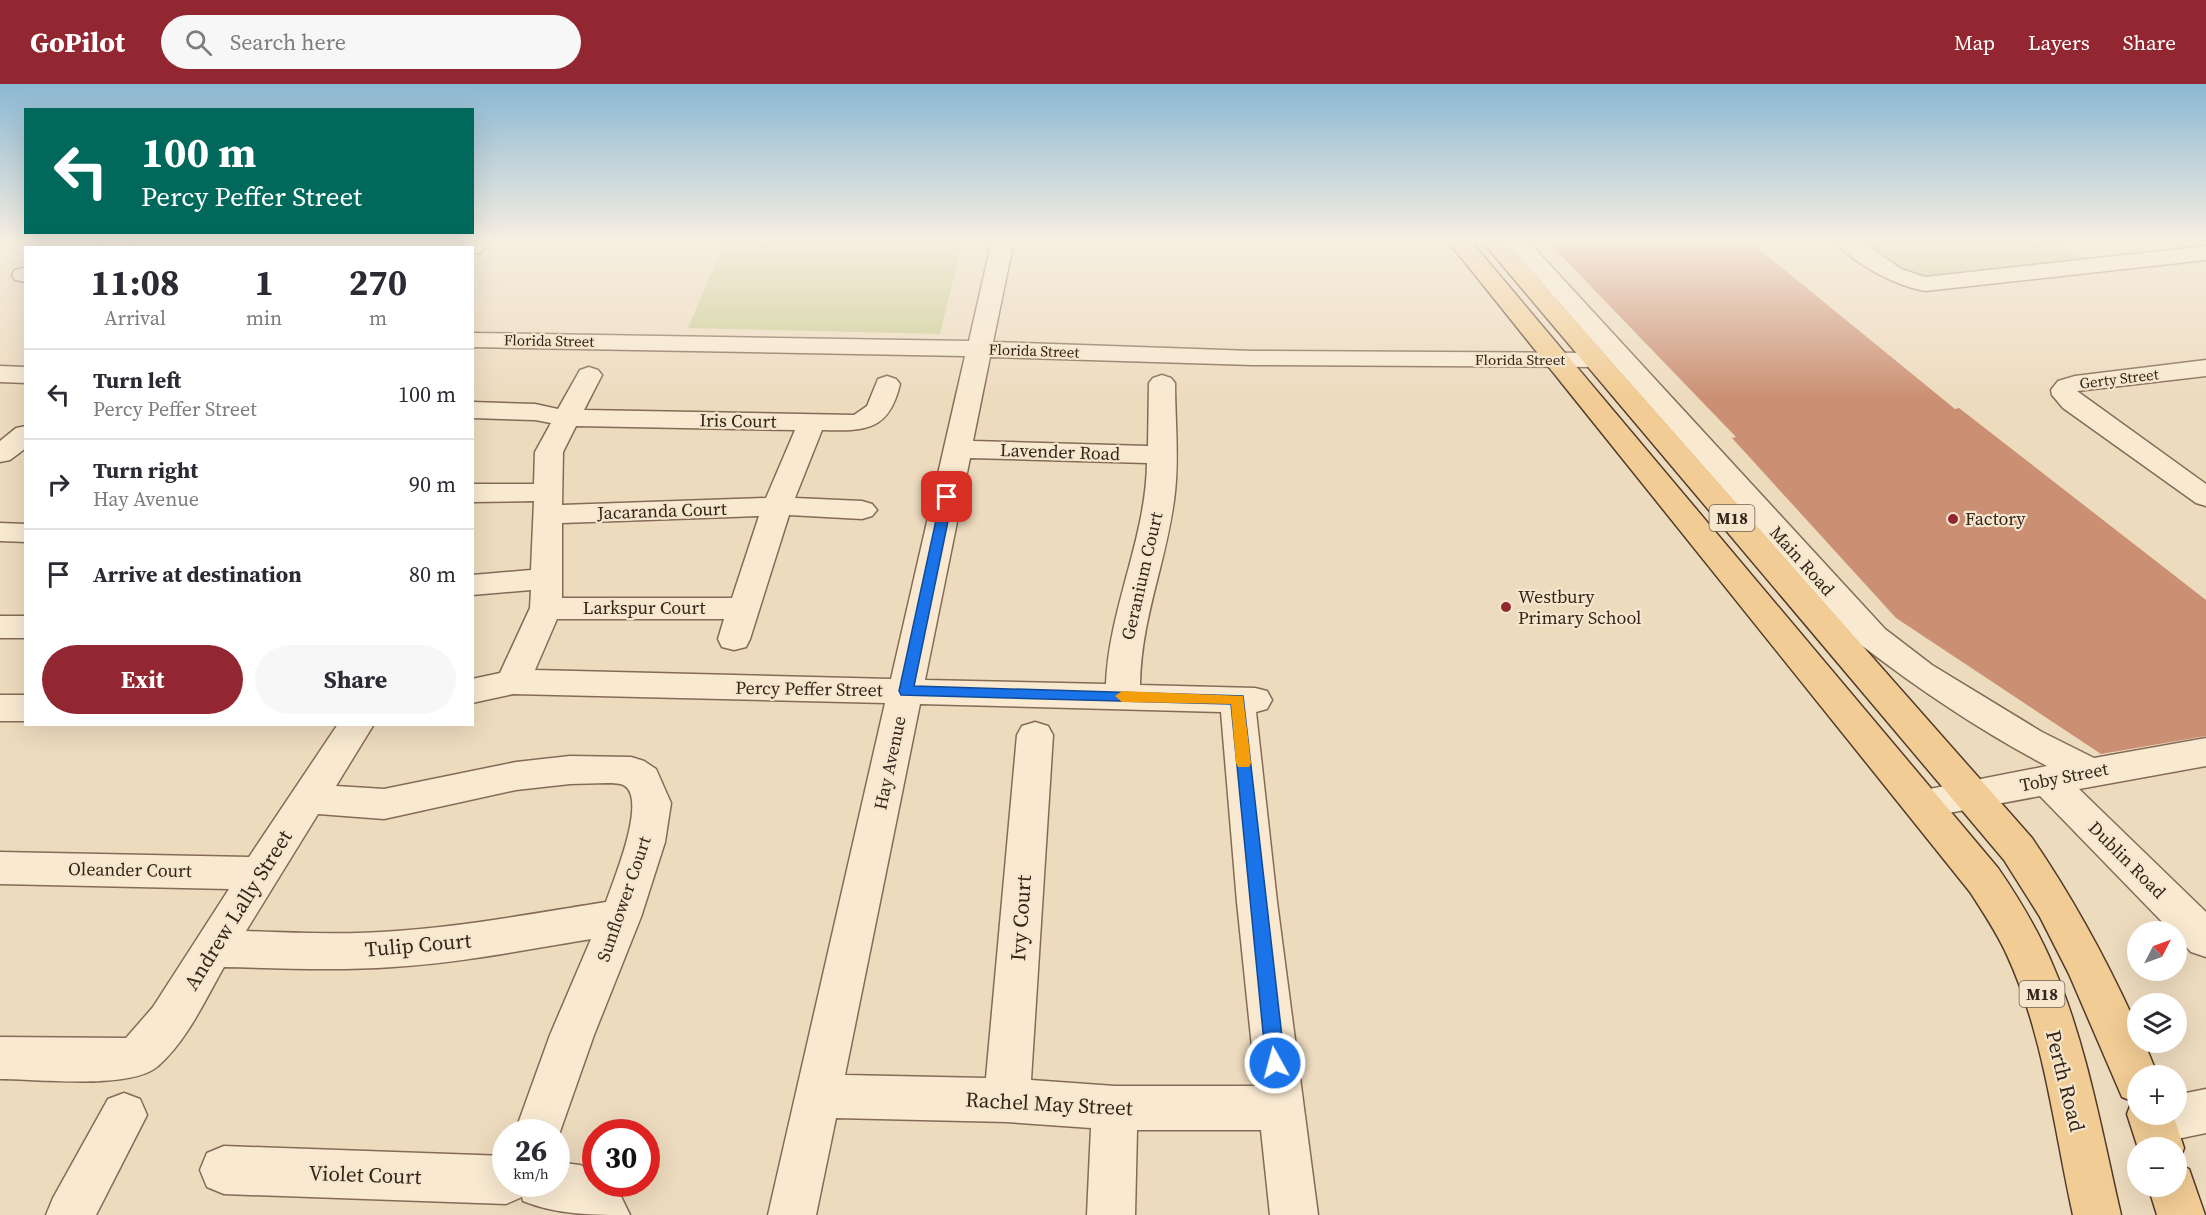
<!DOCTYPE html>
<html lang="en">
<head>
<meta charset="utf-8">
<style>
	:root { --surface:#fff; --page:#f7f7f7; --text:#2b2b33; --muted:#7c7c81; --line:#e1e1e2; --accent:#932731 }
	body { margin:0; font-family:"Source Serif 4",serif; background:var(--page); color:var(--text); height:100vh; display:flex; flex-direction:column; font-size:22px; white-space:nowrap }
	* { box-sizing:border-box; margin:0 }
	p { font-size:20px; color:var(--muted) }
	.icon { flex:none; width:33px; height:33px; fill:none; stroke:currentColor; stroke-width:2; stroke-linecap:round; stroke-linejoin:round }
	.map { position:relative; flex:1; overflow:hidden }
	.panel { position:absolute; left:24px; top:162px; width:450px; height:480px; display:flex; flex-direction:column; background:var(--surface); border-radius:0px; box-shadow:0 6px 24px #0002 }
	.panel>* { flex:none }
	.guide { position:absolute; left:24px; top:24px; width:450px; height:126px; border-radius:0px; box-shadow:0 6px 24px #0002; background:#00695c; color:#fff; overflow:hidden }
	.needle { width:39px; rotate:48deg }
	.buttons { position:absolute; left:2127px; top:837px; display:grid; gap:12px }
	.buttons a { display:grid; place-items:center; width:60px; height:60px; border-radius:50%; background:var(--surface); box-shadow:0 6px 24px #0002; font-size:30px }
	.speed { position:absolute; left:492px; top:1035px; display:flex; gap:12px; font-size:30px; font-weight:700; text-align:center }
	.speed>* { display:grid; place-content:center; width:78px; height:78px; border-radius:50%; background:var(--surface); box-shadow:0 6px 24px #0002; line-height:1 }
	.speed small { font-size:15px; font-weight:400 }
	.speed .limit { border:9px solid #d22; background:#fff; color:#111 }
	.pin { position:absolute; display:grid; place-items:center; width:51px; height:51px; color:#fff; margin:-26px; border-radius:12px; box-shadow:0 3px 9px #0006 }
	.me { position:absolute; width:66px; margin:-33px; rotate:353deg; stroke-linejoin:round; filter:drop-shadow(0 0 4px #0008) }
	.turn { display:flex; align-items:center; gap:21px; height:126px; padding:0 18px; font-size:27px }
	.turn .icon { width:78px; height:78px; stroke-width:2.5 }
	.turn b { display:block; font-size:42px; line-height:51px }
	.eta { display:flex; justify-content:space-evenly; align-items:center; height:102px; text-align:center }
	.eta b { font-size:36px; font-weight:700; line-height:42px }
	.cta { display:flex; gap:12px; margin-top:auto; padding:12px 18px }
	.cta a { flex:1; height:69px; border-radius:36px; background:var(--accent); color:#fff; font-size:24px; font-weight:700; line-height:69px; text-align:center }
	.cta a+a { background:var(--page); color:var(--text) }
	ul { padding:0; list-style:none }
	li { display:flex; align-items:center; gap:18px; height:90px; padding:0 18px; border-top:2px solid var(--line) }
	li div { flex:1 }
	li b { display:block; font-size:22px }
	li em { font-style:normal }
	header { display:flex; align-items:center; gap:36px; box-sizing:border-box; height:84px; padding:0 30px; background:var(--accent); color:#fff }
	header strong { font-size:28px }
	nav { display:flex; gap:33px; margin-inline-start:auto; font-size:21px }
	.search { width:420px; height:54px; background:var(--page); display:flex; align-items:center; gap:15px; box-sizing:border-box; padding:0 21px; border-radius:33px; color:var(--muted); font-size:22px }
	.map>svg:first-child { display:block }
</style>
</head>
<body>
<header>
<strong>GoPilot</strong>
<div class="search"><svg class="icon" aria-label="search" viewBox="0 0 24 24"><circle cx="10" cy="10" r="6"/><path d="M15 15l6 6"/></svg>Search here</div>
<nav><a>Map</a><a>Layers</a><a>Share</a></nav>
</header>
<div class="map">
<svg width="2206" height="1131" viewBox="0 0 2206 1131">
	<rect width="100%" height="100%" fill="#eddbbe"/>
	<g fill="#c9cb92">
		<path d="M725,156H963L940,250L688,244Z"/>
		<path d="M1858,156H2055L2088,176L1911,194Z"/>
	</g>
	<path fill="#cb9073" d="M1587,156H1748L1955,325L1959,324L2206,516V652L2101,670L1896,534L1732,354L1736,353L1550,160Z"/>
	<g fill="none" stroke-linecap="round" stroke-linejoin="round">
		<defs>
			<g id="minor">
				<path d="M107,156H130L124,164H100Z"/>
				<path d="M468,156H491L480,169L472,170V164H461Z"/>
				<path d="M992,156H1014L993,258L1253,267L1596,269L1605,271L1504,156H1527L1885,545L1932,581L2042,648L2094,674L2206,654V682L2079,705L2206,828V873L2191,868L2176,852V848H2172L2040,712L1922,734L1909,729L1903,719L1909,709L2047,682C1982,648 1920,606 1861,561L1605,271L1608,276L1605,281L1596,283L1253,281L990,273L973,357L1148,362L1149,299L1153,294L1162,291L1171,294L1175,299C1175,336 1179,372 1175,408C1168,475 1141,532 1140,601L1255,604L1267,607L1272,616L1267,625L1256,628L1277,818L1318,1131H1270L1261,1046H1137L1135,1131H1087L1091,1044L1007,1038L836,1034L816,1131H768L885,619L513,610L472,619V595L500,589L530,524L531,506L472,511V491L531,486L534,417L472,418V400H534L535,368L551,339L535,336L472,334V318L535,320L558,325L580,286L589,283L598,286L602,291L584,326L854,331L867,322L878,295L887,292L896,295L900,300C889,348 864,347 822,346L795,414L862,417L872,420L877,426L872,432L862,435L789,431L750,555L746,563L734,566L722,563L718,555L724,535H557L535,586L891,595L965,272L472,263V249L969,257ZM576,342L795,346L766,414L562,421L563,368ZM970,374L1147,379C1146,455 1109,524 1106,600L925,596ZM759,432L732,514H562V439ZM920,620L1221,628L1237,818L1256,1002H1115L1031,996L1053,651L1048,642L1035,638L1022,642L1017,651L986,994L845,991Z"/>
				<path d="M1835,156H1860L1901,185L1925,193L2206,162V176L1925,207C1897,202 1852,180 1835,156Z"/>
				<path d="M23,184H26V198L15,196L12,191L15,186Z"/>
				<path d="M2206,276V292L2077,307L2206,400V422L2196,419L2063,324L2052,311L2051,306L2058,297L2075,292Z"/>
				<path d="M0,282L26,283V299L0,298Z"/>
				<path d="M26,342V364L10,376L0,378V357L16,344Z"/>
				<path d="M0,439L26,440V458L0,457Z"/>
				<rect x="0" y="532" width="26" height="22"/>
				<rect x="0" y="611" width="26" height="26"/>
				<path d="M338,640H374L336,702L384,705L516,678L570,672L631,673L644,677L656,685L671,719L665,758L641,833L594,951L556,1059V1048H515L550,951L591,855C525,866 459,879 393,883C336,887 281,884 224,883C205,916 187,957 158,982C132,1006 36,995 0,995V953L126,954L153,923L229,805L0,800V768L249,773ZM607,699C613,699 621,699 625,702C647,717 613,797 606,818C536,829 467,842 397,847C346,851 296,849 246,847L318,730L384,735L516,706L570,700Z"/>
				<path d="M2206,1005V1049L2153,1060L2137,1054L2130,1038L2137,1022L2138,1030H2176V1011Z"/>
				<path d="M124,1009L140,1015L147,1031L96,1131H46L53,1114L108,1015Z"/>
				<path d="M224,1062L506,1072V1100H556V1078L580,1081L596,1088V1100H615L630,1131C594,1131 557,1131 523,1117L522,1113L506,1120L224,1110L207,1103L200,1086L207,1069Z"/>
			</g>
			<g id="major">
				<path d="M1447,156H1470L1998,784C2020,816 2039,848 2054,884C2087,962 2102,1049 2121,1131H2073C2054,1045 2044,951 2007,871C1997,849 1983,828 1970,808Z"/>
				<path d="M1481,156H1504L2032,754C2073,814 2108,878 2138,945V958H2144L2158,992H2138V1030H2173L2184,1064L2178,1080L2189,1085L2205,1131H2157L2148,1102H2176V1064H2138L2127,1030L2132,1017L2122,1013L2069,890L2040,833L2004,776Z"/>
			</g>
		</defs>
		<use href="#minor" stroke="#856b57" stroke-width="3"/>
		<use href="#major" stroke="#523a2b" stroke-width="3"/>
		<use href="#minor" fill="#f8e9d0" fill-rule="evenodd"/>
		<use href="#major" fill="#f1cc94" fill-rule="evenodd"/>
	</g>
	<linearGradient id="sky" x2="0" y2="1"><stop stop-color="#8bb8d3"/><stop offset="0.5" stop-color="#f7efe2"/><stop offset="1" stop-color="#f7efe2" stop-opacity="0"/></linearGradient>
	<rect width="2206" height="314" fill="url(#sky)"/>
	<path fill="#1a73e8" stroke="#114b97" stroke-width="1.5" d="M947,409L953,413L914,602L1243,612L1285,979L1282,985L1275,987L1269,985L1266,979L1231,620L901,611L899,607L941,413Z"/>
	<path fill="#f59e0b" d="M1122,607L1243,612L1251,679L1249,683H1238L1236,679L1231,620L1122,618L1115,612Z"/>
	<g fill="#932731" stroke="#f5e6cd" stroke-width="2">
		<circle cx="1953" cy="435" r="6"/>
		<circle cx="1506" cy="523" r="6"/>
	</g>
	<g text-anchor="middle" stroke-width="4.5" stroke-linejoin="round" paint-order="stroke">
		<g font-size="15" fill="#34251b" stroke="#f5e6cd">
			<text transform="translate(549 257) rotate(1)" y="5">Florida Street</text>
			<text transform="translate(1034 267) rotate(2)" y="5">Florida Street</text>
			<text x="1520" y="281">Florida Street</text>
			<text transform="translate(2119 295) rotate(-7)" y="5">Gerty Street</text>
		</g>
		<g fill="#f5e6cd" stroke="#6e5f50" stroke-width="1.5">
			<rect x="1709.5" y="421" width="45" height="26" rx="4.5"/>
			<rect x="2019.5" y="897" width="45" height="26" rx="4.5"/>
		</g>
		<g font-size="16" font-weight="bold" fill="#34251b">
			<text x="1732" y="440">M18</text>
			<text x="2042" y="916">M18</text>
		</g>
		<g font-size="18" fill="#34251b" stroke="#f5e6cd">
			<text transform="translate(738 337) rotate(1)" y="6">Iris Court</text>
			<text transform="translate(1060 368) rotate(2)" y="6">Lavender Road</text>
			<text transform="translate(662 427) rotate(-2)" y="6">Jacaranda Court</text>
			<text transform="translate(1802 477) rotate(48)" y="6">Main Road</text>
			<text transform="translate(1142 492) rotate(-77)" y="6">Geranium Court</text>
			<text x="644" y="530">Larkspur Court</text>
			<text transform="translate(809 605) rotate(1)" y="6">Percy Peffer Street</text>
			<text transform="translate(890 679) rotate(-78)" y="6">Hay Avenue</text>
			<text transform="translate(2064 693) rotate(-11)" y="6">Toby Street</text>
			<text transform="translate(2127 776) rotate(45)" y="6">Dublin Road</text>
			<text transform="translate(130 786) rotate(1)" y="6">Oleander Court</text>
			<text transform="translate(624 815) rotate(-71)" y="6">Sunflower Court</text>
		</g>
		<g font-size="18" fill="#34251b" stroke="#f5e6cd" text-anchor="start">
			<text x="1965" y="441">Factory</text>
			<text x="1518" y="519">Westbury<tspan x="1518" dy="21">Primary School</tspan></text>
		</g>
		<g font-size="21" fill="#34251b" stroke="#f5e6cd">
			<text transform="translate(238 826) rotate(-58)" y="7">Andrew Lally Street</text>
			<text transform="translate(1021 834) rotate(-86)" y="7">Ivy Court</text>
			<text transform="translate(418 861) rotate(-5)" y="7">Tulip Court</text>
			<text transform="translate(2065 997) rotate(76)" y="7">Perth Road</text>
			<text transform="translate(1049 1020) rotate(3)" y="7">Rachel May Street</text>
			<text transform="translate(365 1091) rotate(2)" y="7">Violet Court</text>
		</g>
	</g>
</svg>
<div class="buttons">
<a><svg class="needle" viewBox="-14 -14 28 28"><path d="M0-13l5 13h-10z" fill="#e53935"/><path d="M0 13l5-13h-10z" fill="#7c7c81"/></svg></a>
<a><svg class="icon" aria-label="layers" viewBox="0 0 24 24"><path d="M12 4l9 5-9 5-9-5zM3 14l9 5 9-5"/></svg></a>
<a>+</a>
<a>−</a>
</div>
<div class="speed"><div>26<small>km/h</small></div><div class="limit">30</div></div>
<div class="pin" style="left:947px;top:413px;background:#d93025"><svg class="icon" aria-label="arrive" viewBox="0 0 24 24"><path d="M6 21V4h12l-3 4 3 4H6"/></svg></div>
<svg class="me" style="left:1275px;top:979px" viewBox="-20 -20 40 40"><circle r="17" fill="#1a73e8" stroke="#fff" stroke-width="3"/><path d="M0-11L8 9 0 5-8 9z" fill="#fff"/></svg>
<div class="guide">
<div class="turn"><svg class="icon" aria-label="left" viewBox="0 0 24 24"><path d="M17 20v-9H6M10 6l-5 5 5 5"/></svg><div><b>100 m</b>Percy Peffer Street</div></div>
</div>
<section class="panel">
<div class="eta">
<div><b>11:08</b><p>Arrival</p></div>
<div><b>1</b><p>min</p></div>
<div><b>270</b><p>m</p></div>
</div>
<ul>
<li><svg class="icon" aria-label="left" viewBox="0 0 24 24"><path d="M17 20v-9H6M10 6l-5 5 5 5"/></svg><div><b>Turn left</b><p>Percy Peffer Street</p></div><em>100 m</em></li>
<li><svg class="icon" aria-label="right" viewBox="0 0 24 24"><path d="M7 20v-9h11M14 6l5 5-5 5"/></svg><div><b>Turn right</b><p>Hay Avenue</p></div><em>90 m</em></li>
<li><svg class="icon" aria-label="arrive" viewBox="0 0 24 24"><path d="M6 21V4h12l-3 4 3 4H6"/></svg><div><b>Arrive at destination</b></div><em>80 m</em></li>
</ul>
<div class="cta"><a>Exit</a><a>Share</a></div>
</section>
</div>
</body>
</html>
